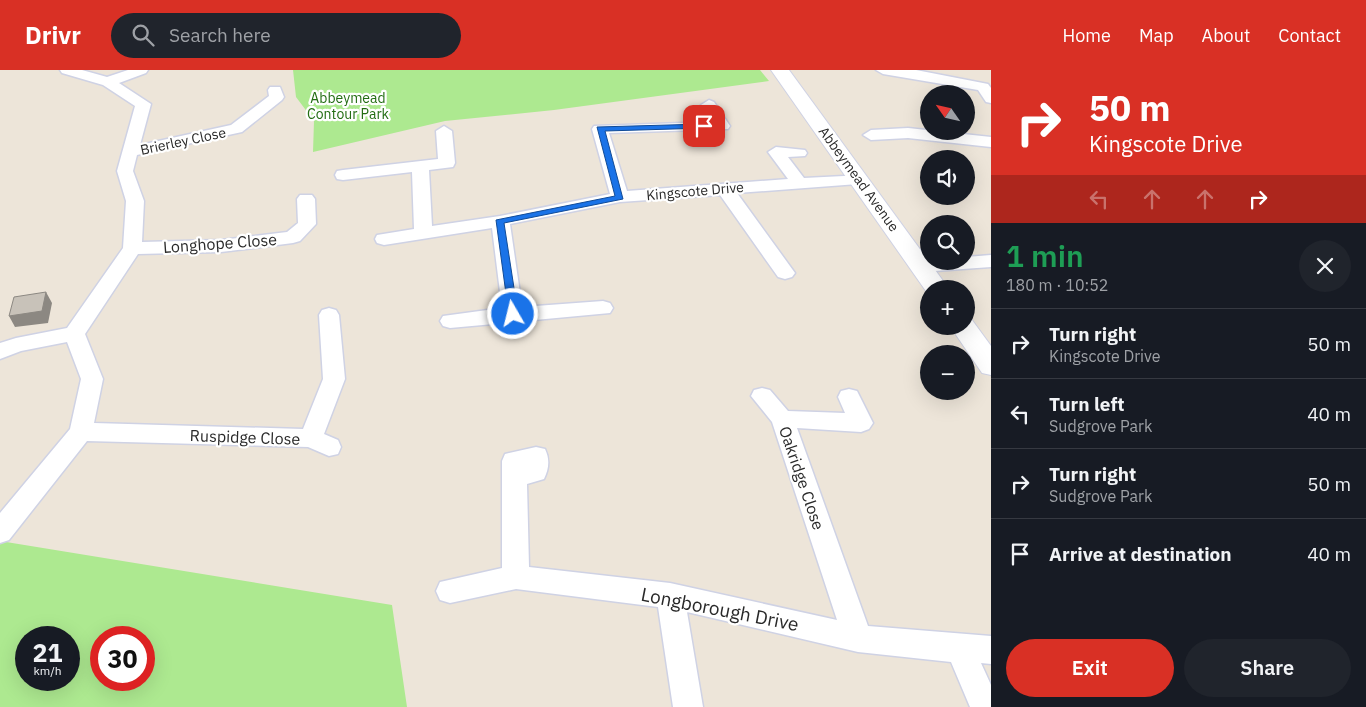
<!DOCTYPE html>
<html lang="en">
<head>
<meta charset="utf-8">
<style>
	:root { --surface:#171b24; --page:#20242c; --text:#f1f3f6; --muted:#9ea1a6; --line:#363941; --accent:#d93025 }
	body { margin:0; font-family:"IBM Plex Sans",sans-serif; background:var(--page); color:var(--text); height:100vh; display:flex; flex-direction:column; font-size:19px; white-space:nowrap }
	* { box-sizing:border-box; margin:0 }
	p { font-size:16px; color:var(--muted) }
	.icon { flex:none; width:28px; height:28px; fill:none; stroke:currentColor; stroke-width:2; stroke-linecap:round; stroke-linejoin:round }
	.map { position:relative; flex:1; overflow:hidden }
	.details { display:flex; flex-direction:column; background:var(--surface); width:375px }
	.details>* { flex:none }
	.banner { background:#d93025; color:#fff; overflow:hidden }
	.needle { width:32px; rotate:304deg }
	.fabs { position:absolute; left:920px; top:15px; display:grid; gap:10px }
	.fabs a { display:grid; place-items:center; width:55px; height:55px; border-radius:50%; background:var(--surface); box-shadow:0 5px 20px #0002; font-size:25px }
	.speed { position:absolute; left:15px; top:556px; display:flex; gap:10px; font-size:25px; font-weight:700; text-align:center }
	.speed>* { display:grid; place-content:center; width:65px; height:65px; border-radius:50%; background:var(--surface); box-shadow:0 5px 20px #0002; line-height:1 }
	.speed small { font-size:12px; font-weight:400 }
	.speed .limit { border:8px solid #d22; background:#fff; color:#111 }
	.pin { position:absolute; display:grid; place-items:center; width:42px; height:42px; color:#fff; margin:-21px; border-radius:10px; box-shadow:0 2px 8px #0006 }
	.me { position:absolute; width:55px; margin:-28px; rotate:352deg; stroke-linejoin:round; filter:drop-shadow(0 0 4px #0008) }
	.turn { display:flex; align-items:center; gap:18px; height:105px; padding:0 15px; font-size:22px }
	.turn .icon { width:65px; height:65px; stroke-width:2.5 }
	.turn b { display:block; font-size:35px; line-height:42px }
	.lanes { display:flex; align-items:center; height:48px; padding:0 15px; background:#0003; justify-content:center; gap:25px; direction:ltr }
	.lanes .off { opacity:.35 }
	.round { display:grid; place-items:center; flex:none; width:52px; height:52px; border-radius:26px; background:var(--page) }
	.head { display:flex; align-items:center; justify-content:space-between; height:85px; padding:0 15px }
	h1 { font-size:30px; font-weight:600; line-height:38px; color:#1e9e55 }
	.button { display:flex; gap:10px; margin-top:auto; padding:10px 15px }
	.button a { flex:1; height:58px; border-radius:30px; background:var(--accent); color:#fff; font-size:20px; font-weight:600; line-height:58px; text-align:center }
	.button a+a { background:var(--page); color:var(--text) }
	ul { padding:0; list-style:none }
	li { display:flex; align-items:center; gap:15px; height:70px; padding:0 15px; border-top:1px solid var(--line) }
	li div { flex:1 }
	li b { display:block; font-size:19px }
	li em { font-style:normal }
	header { display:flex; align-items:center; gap:30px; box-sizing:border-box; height:70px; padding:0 25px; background:var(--accent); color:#fff }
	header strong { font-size:24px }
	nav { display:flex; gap:28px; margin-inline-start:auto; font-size:18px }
	.search { width:350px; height:45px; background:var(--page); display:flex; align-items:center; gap:12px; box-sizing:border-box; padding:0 18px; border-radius:28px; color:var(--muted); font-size:19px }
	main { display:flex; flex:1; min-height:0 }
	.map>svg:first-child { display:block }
</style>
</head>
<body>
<header>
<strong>Drivr</strong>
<div class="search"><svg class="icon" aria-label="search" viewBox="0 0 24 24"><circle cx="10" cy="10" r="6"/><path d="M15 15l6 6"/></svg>Search here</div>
<nav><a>Home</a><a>Map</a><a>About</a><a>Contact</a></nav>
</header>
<main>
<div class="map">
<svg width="991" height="637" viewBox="0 0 991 637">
	<rect width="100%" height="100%" fill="#ede5d9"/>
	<g fill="#ade990" fill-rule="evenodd">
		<path d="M293,0H760L769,11L554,40L445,51L313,82L314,51L296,27Z"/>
		<path d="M0,471L392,535L407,637H0ZM26,568H69V610H26ZM101,568H144V610H101Z"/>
	</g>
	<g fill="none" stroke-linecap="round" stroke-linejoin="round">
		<defs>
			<g id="street">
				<path d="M60,0H82L107,7L128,0H148L146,3L119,13L151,34L140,75L231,55L269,26L268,20L270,17H280L284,27L282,30L242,62L137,85L133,101L144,131L142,172L221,170L287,162L298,153L297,129L300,125H312L315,129L316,154L300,171L293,173L221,182L138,184L85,264L103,309L94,353L303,359L323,309L319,245L322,240L329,238L336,240L339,245L345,309L324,364L338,370L341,377L338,384L329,386L308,377L87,371L9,470L0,473V443L70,359L81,309L67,272L21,281L0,289V273L16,268L67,258L123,178L126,131L117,101L135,36L103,15L62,3Z"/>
				<path d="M876,0H916L988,14L991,18V33L986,32L978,20L883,4Z"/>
				<path d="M709,30L714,32L730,56L728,59L609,63L627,121L788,109L768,82L776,77L805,80L807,83L805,86L788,87L804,108L864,105L866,109L864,113L858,114L737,123L795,203L792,207L785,209L778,207L720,125L620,132L510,154L522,237L603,231L610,233L613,238L610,243L450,258L443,256L440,251L443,246L502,238L492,158L384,175L377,173L375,169L377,165L414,159L412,102L343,110L337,109L335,105L337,101L343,100L438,89L436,61L444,56L452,61L455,93L453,97L429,100L432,156L500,146L610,124L592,59L594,56L712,52L701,35Z"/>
				<path d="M908,58L991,67V77L908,68L871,70L863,65L871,60Z"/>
				<path d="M991,185V197L921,202L914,200L911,196L914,192L921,190L966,191V187Z"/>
				<path d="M762,318L770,320L788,341L845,343L838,327L841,321L849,319L857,321L873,353L869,359L861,362L797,358L868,556L991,566V594L981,593L991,615V637H970L951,592L858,582L687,542L703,637H673L658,537L516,519L450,533L440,530L436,521L440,512L502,498V391L505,384L536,377L545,379C550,389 549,399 544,409L527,414L529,497L670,513L837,550L772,352L751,326L754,320Z"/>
			</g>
			<g id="secondary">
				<path d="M771,0H789L949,219H929L928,224Z"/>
				<path d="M966,248L972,250L991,276V305L982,303L950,256H966Z"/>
			</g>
		</defs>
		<use href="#street" stroke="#cfd2e4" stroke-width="3"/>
		<use href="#secondary" stroke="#cfd2e4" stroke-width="2"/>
		<use href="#street" fill="#fff" fill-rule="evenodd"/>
		<use href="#secondary" fill="#fff" fill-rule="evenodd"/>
	</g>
	<path fill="#8c8882" d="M46,222L52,233L48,253L15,257L9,246Z"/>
	<path fill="#c8c2b9" stroke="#8c8882" d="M46,222L42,241L9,246L14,227Z"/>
	<path fill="#1a73e8" stroke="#114b97" d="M704,54L707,55V58L605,61L623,129L504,153L518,244L513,247L509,246L496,150L615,126L597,57Z"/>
	<g text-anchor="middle" stroke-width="4.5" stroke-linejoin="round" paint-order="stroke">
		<g font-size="14" fill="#236d13" stroke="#fff">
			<text x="348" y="33">Abbeymead<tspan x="348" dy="16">Contour Park</tspan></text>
		</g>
		<g font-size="14" fill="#292929" stroke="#fff">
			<text transform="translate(183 71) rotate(-12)" y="5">Brierley Close</text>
			<text transform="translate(859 109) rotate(54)" y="5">Abbeymead Avenue</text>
			<text transform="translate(695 121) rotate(-5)" y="5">Kingscote Drive</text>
		</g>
		<g font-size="16" fill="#292929" stroke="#fff">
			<text transform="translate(220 173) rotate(-4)" y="6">Longhope Close</text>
			<text transform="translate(245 367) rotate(2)" y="6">Ruspidge Close</text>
			<text transform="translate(802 408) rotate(71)" y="6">Oakridge Close</text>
		</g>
		<g font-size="19" fill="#292929" stroke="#fff">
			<text transform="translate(720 539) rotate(11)" y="7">Longborough Drive</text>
		</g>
	</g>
</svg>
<div class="fabs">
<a><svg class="needle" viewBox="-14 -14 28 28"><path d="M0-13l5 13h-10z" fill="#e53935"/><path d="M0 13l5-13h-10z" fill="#9ea1a6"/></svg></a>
<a><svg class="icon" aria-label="sound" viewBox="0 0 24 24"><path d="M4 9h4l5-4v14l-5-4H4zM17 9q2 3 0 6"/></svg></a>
<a><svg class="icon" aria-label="search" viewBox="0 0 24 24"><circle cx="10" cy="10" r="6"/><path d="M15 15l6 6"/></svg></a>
<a>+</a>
<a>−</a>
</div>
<div class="speed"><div>21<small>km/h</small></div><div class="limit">30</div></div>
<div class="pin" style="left:704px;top:56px;background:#d93025"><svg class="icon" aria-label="arrive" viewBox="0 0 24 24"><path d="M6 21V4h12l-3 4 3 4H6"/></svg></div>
<svg class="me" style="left:513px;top:244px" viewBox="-20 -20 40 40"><circle r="17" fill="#1a73e8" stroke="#fff" stroke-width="3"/><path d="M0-11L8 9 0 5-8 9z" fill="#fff"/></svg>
</div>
<section class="details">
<div class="banner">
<div class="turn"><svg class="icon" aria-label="right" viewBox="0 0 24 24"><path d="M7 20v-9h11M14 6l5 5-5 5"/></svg><div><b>50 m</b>Kingscote Drive</div></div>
<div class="lanes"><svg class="icon off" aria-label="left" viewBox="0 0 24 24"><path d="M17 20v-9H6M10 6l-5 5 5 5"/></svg><svg class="icon off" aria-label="ahead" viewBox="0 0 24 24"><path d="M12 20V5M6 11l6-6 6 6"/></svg><svg class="icon off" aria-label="ahead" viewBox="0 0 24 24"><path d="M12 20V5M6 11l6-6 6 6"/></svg><svg class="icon" aria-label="right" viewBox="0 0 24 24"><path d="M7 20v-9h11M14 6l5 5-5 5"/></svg></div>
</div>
<div class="head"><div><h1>1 min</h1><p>180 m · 10:52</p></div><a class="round"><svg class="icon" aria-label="close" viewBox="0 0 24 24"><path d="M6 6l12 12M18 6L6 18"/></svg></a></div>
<ul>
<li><svg class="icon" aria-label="right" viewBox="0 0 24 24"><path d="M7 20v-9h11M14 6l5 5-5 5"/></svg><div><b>Turn right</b><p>Kingscote Drive</p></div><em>50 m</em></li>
<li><svg class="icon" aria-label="left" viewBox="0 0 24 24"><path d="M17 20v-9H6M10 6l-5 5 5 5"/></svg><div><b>Turn left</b><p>Sudgrove Park</p></div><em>40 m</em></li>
<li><svg class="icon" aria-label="right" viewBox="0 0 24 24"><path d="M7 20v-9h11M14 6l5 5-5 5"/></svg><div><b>Turn right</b><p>Sudgrove Park</p></div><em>50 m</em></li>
<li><svg class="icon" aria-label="arrive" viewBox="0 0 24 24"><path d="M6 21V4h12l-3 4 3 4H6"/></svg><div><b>Arrive at destination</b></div><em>40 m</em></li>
</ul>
<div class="button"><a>Exit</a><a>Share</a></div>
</section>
</main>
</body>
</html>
